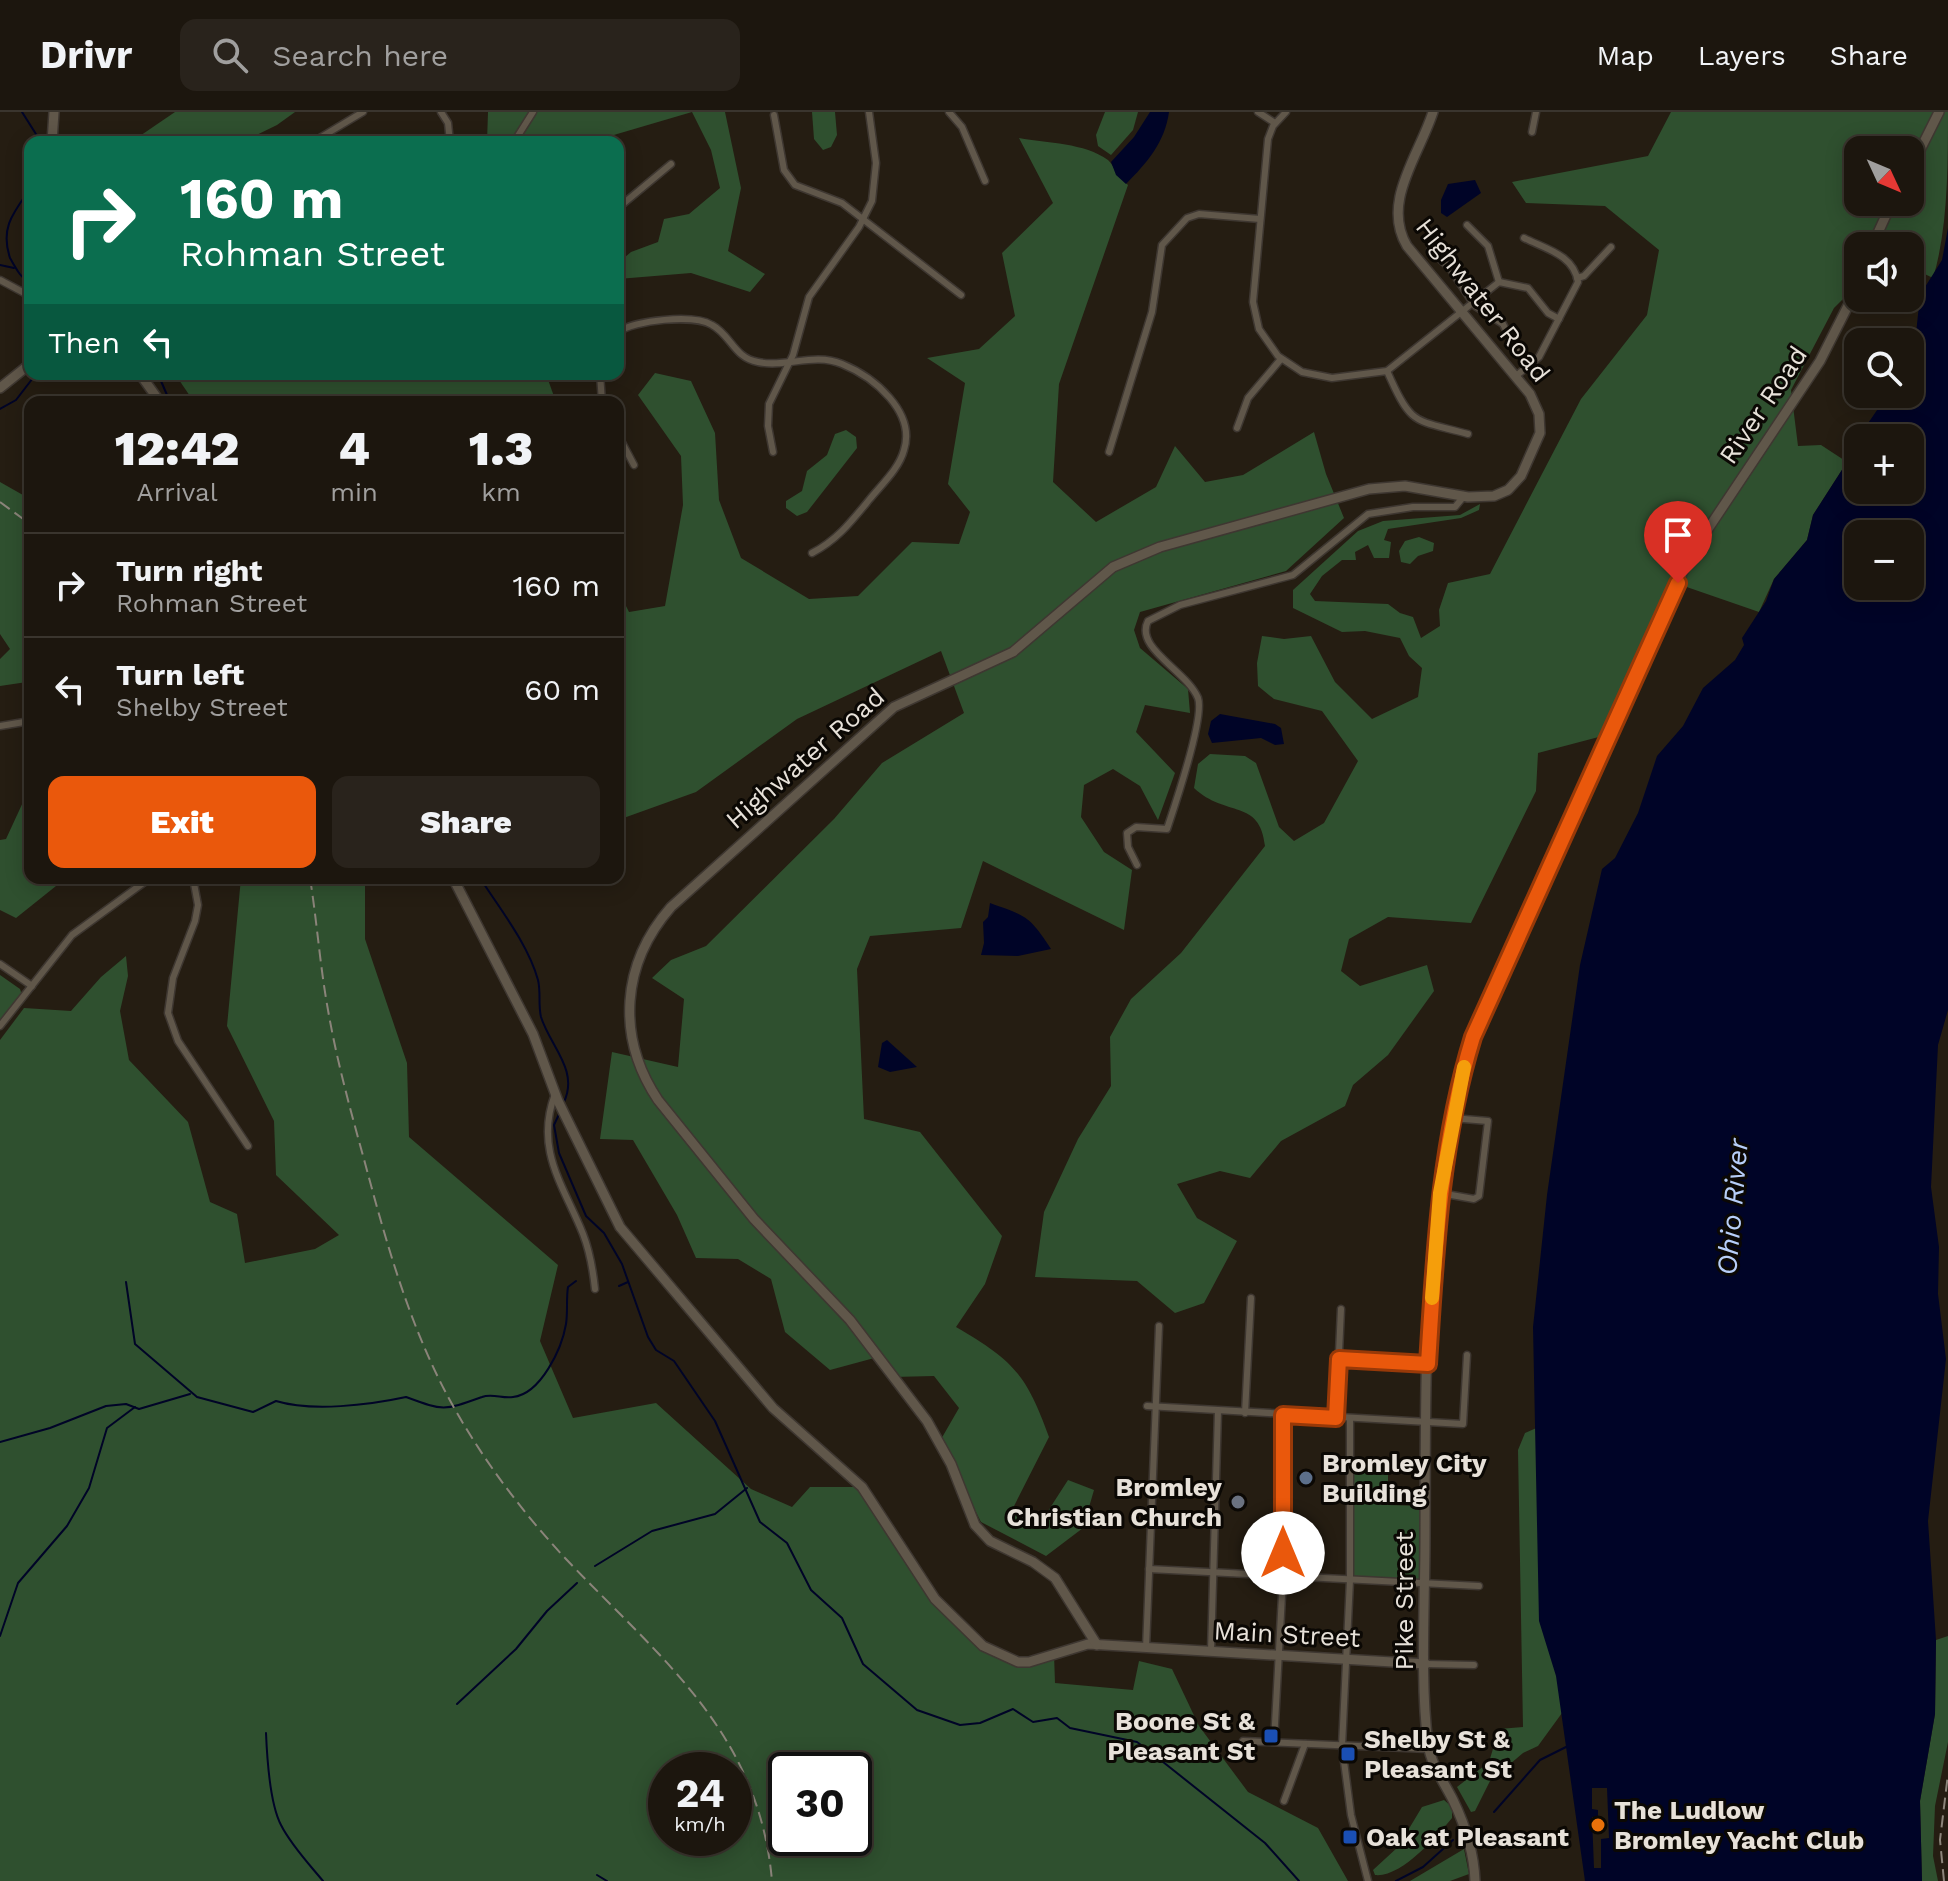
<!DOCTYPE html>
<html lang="en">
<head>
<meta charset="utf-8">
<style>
	:root { --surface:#1c160e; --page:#29231c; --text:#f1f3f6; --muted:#a09f9e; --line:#3a352e; --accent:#ea580c }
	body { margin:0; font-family:"Work Sans",sans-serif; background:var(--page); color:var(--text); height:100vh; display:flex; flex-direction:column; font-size:30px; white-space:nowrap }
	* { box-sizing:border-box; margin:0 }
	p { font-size:26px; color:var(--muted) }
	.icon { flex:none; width:44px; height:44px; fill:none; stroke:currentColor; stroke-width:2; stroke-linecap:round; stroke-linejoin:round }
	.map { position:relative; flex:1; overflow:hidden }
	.details { position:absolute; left:24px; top:284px; width:600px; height:488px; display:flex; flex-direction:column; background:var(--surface); border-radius:16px; box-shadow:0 4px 20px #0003,0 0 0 2px var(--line) }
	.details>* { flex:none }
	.banner { position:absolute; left:24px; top:24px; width:600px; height:244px; border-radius:16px; box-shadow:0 4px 20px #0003,0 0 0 2px var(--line); background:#0b6e4f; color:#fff; overflow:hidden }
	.needle { width:52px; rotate:134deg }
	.buttons { position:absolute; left:1844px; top:24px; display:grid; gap:16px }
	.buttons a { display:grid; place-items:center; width:80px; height:80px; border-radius:16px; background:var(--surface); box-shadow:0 4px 20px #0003,0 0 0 2px var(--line); font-size:40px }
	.speed { position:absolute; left:648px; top:1640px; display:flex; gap:16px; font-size:40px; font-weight:700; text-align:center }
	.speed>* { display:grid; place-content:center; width:104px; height:104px; border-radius:50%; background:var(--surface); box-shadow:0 4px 20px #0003,0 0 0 2px var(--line); line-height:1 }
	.speed small { font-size:20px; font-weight:400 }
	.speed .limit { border:4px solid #111; border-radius:12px; background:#fff; color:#111 }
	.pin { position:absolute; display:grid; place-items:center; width:68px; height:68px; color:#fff; margin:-82px -34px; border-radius:50% 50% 50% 0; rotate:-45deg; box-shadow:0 0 8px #0007 }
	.pin .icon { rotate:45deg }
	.me { position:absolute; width:88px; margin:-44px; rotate:0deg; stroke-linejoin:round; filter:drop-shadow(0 0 6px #0008) }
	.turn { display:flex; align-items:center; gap:28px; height:168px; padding:0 24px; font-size:36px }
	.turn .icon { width:104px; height:104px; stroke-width:2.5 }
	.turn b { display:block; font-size:56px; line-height:68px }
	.then { display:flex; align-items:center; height:76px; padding:0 24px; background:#0003; gap:16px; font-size:30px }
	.eta { display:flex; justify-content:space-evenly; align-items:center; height:136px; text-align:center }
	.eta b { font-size:48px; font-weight:800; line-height:56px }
	.action { display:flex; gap:16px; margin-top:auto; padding:16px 24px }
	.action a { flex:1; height:92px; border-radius:16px; background:var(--accent); color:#fff; font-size:32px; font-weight:800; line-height:92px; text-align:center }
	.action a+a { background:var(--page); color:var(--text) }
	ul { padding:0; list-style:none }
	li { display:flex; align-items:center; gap:24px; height:104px; padding:0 24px; border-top:2px solid var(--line) }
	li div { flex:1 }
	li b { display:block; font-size:30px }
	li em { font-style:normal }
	header { display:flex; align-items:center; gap:48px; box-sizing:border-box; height:112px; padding:0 40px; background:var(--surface); border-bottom:2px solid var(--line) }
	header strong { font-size:38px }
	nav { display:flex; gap:44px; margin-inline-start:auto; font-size:28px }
	.search { width:560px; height:72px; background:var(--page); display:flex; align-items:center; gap:20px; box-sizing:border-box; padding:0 28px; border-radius:16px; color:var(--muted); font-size:30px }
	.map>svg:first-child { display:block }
</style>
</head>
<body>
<header>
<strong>Drivr</strong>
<div class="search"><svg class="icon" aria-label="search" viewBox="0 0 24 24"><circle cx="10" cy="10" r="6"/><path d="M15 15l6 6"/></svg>Search here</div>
<nav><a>Map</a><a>Layers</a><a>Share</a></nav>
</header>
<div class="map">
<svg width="1948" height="1769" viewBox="0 0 1948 1769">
	<rect width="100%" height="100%" fill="#251d12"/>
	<g fill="#2f502f" fill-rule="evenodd">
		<path d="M175,0H295L277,13L242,30H131Z"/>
		<path d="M488,0H725L741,76L728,139L765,162L750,180L691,161L618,167V151L631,140L658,130L664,107L689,102L720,76L711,38L692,0L590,30H487Z"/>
		<path d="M812,0H835L837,23L831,35L823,38L814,27Z"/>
		<path d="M1105,0H1138L1133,18L1111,43L1098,34L1096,23Z"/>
		<path d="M1671,0H1948C1948,54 1948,117 1933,166L1910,155V134H1858V172L1834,196L1791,278L1798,334L1821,333L1847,350L1813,403L1807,428L1774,467L1759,500L1678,472L1610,622L1538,641L1536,679L1471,811L1388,805L1349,827L1341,859L1360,874L1427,853L1434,879L1388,943L1353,973L1345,994L1281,1029L1250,1066L1220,1059L1177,1072L1197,1106L1237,1129L1204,1191L1175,1201L1137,1169L1035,1165L1044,1100L1078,1027L1111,974L1110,925L1131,887L1181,841L1265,734C1260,686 1226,706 1194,676L1198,652L1210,642L1245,644L1256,651L1279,715L1294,729L1324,711L1358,649L1322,599L1274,587L1258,574L1257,551L1262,524L1284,527L1311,524L1335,570L1372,607L1418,585L1422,556L1409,544L1400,526L1365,519L1342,520L1293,496V478L1358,419L1383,409L1460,403L1480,392L1479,398L1461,406L1388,417L1384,428L1391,430L1389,446H1374L1368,433L1355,440L1356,448H1342L1322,464L1310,482L1315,489L1388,492L1400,501L1413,505L1421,526L1440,514L1439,498L1448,471L1490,462L1581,287L1647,203L1659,138L1605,94L1526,91L1512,70L1648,44ZM1858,38H1910V90H1858Z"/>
		<path d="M1019,26C1047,31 1085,31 1108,48C1115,55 1119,66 1128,73L1059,272L1053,370L1096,410L1156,375L1175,334L1205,370L1243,363L1314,320L1326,362L1344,406L1286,459L1140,500L1134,518L1140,536L1188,577L1190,601L1145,593L1136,620L1175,661L1158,708L1140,674L1113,657L1084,673L1081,705L1104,740L1132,758L1124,818L983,749L961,816L870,824L857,857L864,1007L920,1020L1002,1124L985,1172L956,1215C1014,1249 1026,1262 1049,1325L1012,1398L1039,1413L1068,1368L1094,1378L1083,1416L1046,1444L981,1410L940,1329L959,1296L934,1264L893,1265L878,1245L830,1258L785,1220L771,1167L738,1147L696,1146L677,1103L633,1028L600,1027L612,940L678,955L684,887L652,866L671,848L706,834L834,707L882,651L964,601L941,539L797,607L696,680L618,708V478L629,500L665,494L683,393L681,344L638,283L655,261L691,269L715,321L719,388L741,446L809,487L858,484L912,430L959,432L970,400L948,372L965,271L927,246L979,237L1015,204L1002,141L1053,91Z"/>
		<path d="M175,262H546L556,290H194Z"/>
		<path d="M846,318L856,325L857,336L807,400L797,404L786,396V389L802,379L807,359L827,343L835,322Z"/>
		<path d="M0,370L30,387V557L27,570L0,574V547L10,537L0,522Z"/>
		<path d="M1419,425L1434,431L1433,439L1418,444L1410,452L1401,450L1399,439L1405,429Z"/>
		<path d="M30,675V766H66L16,806L0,798V728L6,727Z"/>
		<path d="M241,766H365V827L407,951L409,1025L558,1153L540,1229L573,1306L656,1291L751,1377L792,1395L810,1375H862L935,1487L983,1534L1029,1550L1054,1542L1055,1571L1133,1578L1139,1549L1172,1557L1199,1614L1248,1680L1318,1716L1348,1769H0V928L24,896L71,899L101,865L126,844L128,864L120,899L129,948L188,1010L210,1090L237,1102L245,1151L315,1137L339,1123L276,1063L274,1009L227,914ZM666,1658H734V1726H666ZM786,1658H854V1726H786Z"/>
		<path d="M0,863L20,877L23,886L0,914Z"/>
		<path d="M1541,1314L1562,1601L1538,1634L1523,1641L1490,1669L1475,1699L1471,1700L1457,1675L1489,1650L1499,1617L1523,1615L1518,1338L1525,1321Z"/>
		<path d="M1350,1350L1388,1352V1393L1426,1394L1425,1472L1350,1468Z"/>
		<path d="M1948,1524V1630L1935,1694L1933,1744L1938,1769H1922L1920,1689L1935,1602L1936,1528Z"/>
		<path d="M1444,1688L1452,1695V1706C1437,1724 1401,1766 1375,1763L1373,1758L1398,1735L1422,1695Z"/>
		<path d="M1464,1737L1469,1762L1450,1769H1410Z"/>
	</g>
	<g fill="#000427" fill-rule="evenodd">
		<path d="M1150,0H1169C1165,30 1147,51 1126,72L1116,63L1111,50L1134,25Z"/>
		<path d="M1475,68L1481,81L1447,105L1441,101V88L1448,72Z"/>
		<path d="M1948,116V898L1938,933L1931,1075L1939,1135L1938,1182L1946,1247L1928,1409L1936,1528L1935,1602L1920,1689L1922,1769H1585L1556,1564L1539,1509L1533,1215L1547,1083L1580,853L1602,757L1615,746L1638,701L1657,644L1683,614L1703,576L1735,548L1744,533L1742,526L1766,489L1774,467L1807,428L1813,403L1847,350L1858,326V378H1910V326H1858L1888,282H1910V234L1916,222L1920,183L1942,148ZM1858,422H1910V474H1858Z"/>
		<path d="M1220,602L1275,612L1281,616L1284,632L1275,633L1261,626L1212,631L1208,622L1211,609Z"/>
		<path d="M990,791C1026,804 1029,803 1051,837L1018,844L981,843L984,831L983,810L988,805Z"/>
		<path d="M887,928L917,955L890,960L878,955L882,931Z"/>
	</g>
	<path fill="#251d12" d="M1592,1676H1607L1609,1726L1601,1727V1756H1594L1592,1705H1598V1698L1592,1697Z"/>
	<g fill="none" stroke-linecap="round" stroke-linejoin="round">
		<g stroke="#000427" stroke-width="2">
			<path d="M22,0L41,30"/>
			<path d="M30,77C13,101 0,116 10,146C16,156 20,165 30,172"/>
			<path d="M0,153L14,156"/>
			<path d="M158,262L170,290"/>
			<path d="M0,297L16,288L36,262"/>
			<path d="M480,766C500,797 528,832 538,868C541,880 538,893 541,905C550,934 579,958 564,990"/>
			<path d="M560,1000L554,1013L559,1041L586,1104L604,1121L622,1152L648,1225L656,1238L674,1249L715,1309L760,1410L787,1431L811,1478L842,1506L863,1552L917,1598L960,1613L980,1611L1013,1597L1033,1610L1057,1606L1070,1616L1137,1630L1148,1638L1265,1731L1299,1769"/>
			<path d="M126,1170L135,1232L197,1285L253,1300L276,1289C312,1300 369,1293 406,1285C444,1299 443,1299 482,1285C492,1281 503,1287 513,1285C541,1282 562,1236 566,1212C568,1200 566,1187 568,1175L576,1169"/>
			<path d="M619,1174L628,1170"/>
			<path d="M0,1330L50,1316L106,1294L126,1292L139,1297L190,1282"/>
			<path d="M595,1454L652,1419L715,1402L747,1376"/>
			<path d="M0,1524L18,1471L67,1414L89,1376L107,1316L135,1295"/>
			<path d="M457,1592L516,1537L547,1499L577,1471"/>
			<path d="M266,1621C267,1645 270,1692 281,1713C291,1733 309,1752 323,1769"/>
			<path d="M1494,1700L1540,1648L1566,1635"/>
			<path d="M597,1763L607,1769"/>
			<path d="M1396,1769L1423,1755L1453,1728"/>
		</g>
		<defs>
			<g id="street">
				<path d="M441,0L448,11L450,30"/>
				<path d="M949,0L962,15L985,69"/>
				<path d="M1258,0L1275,11"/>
				<path d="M1286,0L1273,14L1268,27L1253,190L1259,217L1278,244L1302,260L1332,266L1387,259L1499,170L1528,176L1548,201L1559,207"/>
				<path d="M774,3L784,58L795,73L842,91L961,183"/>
				<path d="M1532,20L1536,0"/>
				<path d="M313,30L363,0"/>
				<path d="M514,30L533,0"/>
				<path d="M618,96L671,52"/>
				<path d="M1467,113L1488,134L1499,170"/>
				<path d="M1430,138L1450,156L1475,194L1503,212L1515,237L1529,253"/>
				<path d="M1577,166L1584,164L1611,135"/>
				<path d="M0,168L30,184"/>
				<path d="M618,220C634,208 694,202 712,213C731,223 734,246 758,250C786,256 814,240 842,252C874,265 916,300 904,338C899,357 881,373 869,388C851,410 837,428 812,441"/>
				<path d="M1387,259C1412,315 1413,307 1468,322"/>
				<path d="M600,262L602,290"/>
				<path d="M1516,264L1539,245L1578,170C1574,143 1546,137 1524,126"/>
				<path d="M1237,316L1248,286L1281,247"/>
				<path d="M618,323L634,353"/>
				<path d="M773,340L768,314L769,292L793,243L809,185L859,115L872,89L876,51L869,0"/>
				<path d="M1109,340L1152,200L1162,133L1187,106L1199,102L1260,107"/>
				<path d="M0,614L30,609"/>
				<path d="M1137,753L1128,735L1127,721L1136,715L1167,717C1175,693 1205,605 1198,586C1187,559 1134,536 1148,509L1180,493L1293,463L1368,402L1413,395H1455L1464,384"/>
				<path d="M193,766L198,793L195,809L173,866L168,901L178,929L248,1034"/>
				<path d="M0,852L32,874"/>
				<path d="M0,914L72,823L150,766"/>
				<path d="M555,982C534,1038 564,1074 583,1122C590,1140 593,1158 595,1177"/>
				<path d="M1440,1081L1474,1087L1479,1084L1488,1009L1452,1006"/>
				<path d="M1339,1247L1428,1252"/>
				<path d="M1147,1294L1463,1312L1467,1243"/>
				<path d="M1245,1301L1251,1186"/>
				<path d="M1336,1306L1341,1197"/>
				<path d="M1350,1307V1468L1342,1634L1351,1703L1368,1769"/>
				<path d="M1149,1457L1479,1474"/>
				<path d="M1146,1536L1159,1214"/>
				<path d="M1211,1539L1218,1299"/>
				<path d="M1426,1552L1474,1553"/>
				<path d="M1243,1629L1429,1637"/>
				<path d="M1274,1630L1283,1465V1303"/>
				<path d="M1284,1689L1305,1632"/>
			</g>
			<g id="secondary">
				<path d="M52,30L54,0"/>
				<path d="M1910,58L1939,0"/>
				<path d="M1872,134L1892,90"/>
				<path d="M140,262L160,290"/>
				<path d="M0,276L30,252"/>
				<path d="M453,766L533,922L558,989L620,1115L773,1296L862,1375L935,1487L983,1534L1018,1550H1029L1088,1532L1426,1552"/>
				<path d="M1097,1533L1055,1466L1033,1450L990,1429L975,1413L951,1352L927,1309L850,1208L754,1107L658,988C616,925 621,852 671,795L894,595L1013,540L1113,455L1160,435L1369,377L1405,374L1468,385L1494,384L1508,378L1521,364L1540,321L1539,302L1530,282L1407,134C1381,90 1419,44 1433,0"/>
				<path d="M1475,1769C1474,1741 1465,1713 1453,1688C1444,1670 1431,1653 1428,1632C1420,1570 1425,1490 1425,1426C1426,1258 1420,1055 1484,898L1690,444L1820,249L1858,174"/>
			</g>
		</defs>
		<use href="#street" stroke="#3e3731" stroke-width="9"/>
		<use href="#secondary" stroke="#3e3731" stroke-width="12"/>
		<use href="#street" stroke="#60574a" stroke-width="6"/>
		<use href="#secondary" stroke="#60574a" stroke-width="9"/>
		<g stroke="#8b847a" stroke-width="2" stroke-dasharray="12 6" stroke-linecap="butt">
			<path d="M0,390L30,412"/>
			<path d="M310,766C317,810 320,854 328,898C337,950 351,1000 365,1051C388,1137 412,1223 457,1301C487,1353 524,1402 565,1446C660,1546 759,1620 772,1769"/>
			<path d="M1944,1769L1940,1728L1948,1662"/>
		</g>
	</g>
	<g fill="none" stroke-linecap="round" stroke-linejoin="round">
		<defs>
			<path id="route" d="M1283,1441V1303L1336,1306L1339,1247L1428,1252C1435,1141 1440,1032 1473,925L1678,471"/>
		</defs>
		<use href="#route" stroke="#983908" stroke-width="20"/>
		<use href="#route" stroke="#ea580c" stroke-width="14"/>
		<path stroke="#f59e0b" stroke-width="14" d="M1432,1186L1440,1081L1464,955"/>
	</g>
	<circle fill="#5c6f8a" stroke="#0b0804" stroke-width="3" cx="1306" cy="1366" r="8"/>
	<circle fill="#6b7280" stroke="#0b0804" stroke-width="3" cx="1238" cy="1390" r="8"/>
	<g fill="#1a4fb4" stroke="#0b0804" stroke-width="3">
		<rect x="1263" y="1616" width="16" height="16" rx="4"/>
		<rect x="1340" y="1634" width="16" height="16" rx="4"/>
		<rect x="1342" y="1717" width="16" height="16" rx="4"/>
	</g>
	<circle fill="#e8710a" stroke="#0b0804" stroke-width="3" cx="1598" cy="1713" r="8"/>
	<g text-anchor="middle" stroke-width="6" stroke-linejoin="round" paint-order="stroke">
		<g font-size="26" fill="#e7e1d9" stroke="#0b0804">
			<text transform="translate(1483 188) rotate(52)" y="9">Highwater Road</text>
			<text transform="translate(1763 293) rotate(-56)" y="9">River Road</text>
			<text transform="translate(805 646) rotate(-41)" y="9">Highwater Road</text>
			<text transform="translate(1404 1489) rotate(-90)" y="9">Pike Street</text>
			<text transform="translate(1287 1522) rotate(3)" y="9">Main Street</text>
		</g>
		<g font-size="26" font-weight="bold" fill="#e7e1d9" stroke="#0b0804" text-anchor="start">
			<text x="1322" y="1360">Bromley City<tspan x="1322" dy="30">Building</tspan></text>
			<text x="1222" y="1384" text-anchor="end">Bromley<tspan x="1222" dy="30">Christian Church</tspan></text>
			<text x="1255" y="1618" text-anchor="end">Boone St &amp;<tspan x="1255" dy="30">Pleasant St</tspan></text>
			<text x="1364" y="1636">Shelby St &amp;<tspan x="1364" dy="30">Pleasant St</tspan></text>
			<text x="1614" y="1707">The Ludlow<tspan x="1614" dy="30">Bromley Yacht Club</tspan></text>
			<text x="1366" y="1734">Oak at Pleasant</text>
		</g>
		<g font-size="28" font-style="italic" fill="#b7cef8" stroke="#0b0804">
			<text transform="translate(1732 1095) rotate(-85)" y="10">Ohio River</text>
		</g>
	</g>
</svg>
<div class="buttons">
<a><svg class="needle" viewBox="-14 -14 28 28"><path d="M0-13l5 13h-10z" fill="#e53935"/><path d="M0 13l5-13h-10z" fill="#a09f9e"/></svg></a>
<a><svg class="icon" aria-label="sound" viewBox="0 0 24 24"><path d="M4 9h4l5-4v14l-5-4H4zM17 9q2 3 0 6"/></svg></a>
<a><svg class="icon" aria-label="search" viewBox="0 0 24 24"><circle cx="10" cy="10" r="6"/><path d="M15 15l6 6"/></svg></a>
<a>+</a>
<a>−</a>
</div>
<div class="speed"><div>24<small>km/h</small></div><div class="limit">30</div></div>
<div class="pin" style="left:1678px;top:471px;background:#d93025"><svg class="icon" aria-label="arrive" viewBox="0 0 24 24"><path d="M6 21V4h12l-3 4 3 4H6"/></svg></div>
<svg class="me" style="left:1283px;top:1441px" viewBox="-20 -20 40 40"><circle r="19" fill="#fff"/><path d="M0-13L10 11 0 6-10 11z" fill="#ea580c"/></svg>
<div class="banner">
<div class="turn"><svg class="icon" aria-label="right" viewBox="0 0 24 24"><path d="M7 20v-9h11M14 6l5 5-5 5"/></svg><div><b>160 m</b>Rohman Street</div></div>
<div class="then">Then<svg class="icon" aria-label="left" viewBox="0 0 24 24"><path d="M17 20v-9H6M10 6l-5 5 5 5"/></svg></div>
</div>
<section class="details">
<div class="eta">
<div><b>12:42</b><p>Arrival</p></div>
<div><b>4</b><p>min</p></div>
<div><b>1.3</b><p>km</p></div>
</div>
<ul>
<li><svg class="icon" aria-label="right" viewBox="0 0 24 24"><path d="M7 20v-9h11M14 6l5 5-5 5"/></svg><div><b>Turn right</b><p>Rohman Street</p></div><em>160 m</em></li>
<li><svg class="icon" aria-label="left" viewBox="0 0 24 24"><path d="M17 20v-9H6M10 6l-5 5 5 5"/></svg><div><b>Turn left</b><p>Shelby Street</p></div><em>60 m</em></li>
</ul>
<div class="action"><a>Exit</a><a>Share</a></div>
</section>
</div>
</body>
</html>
